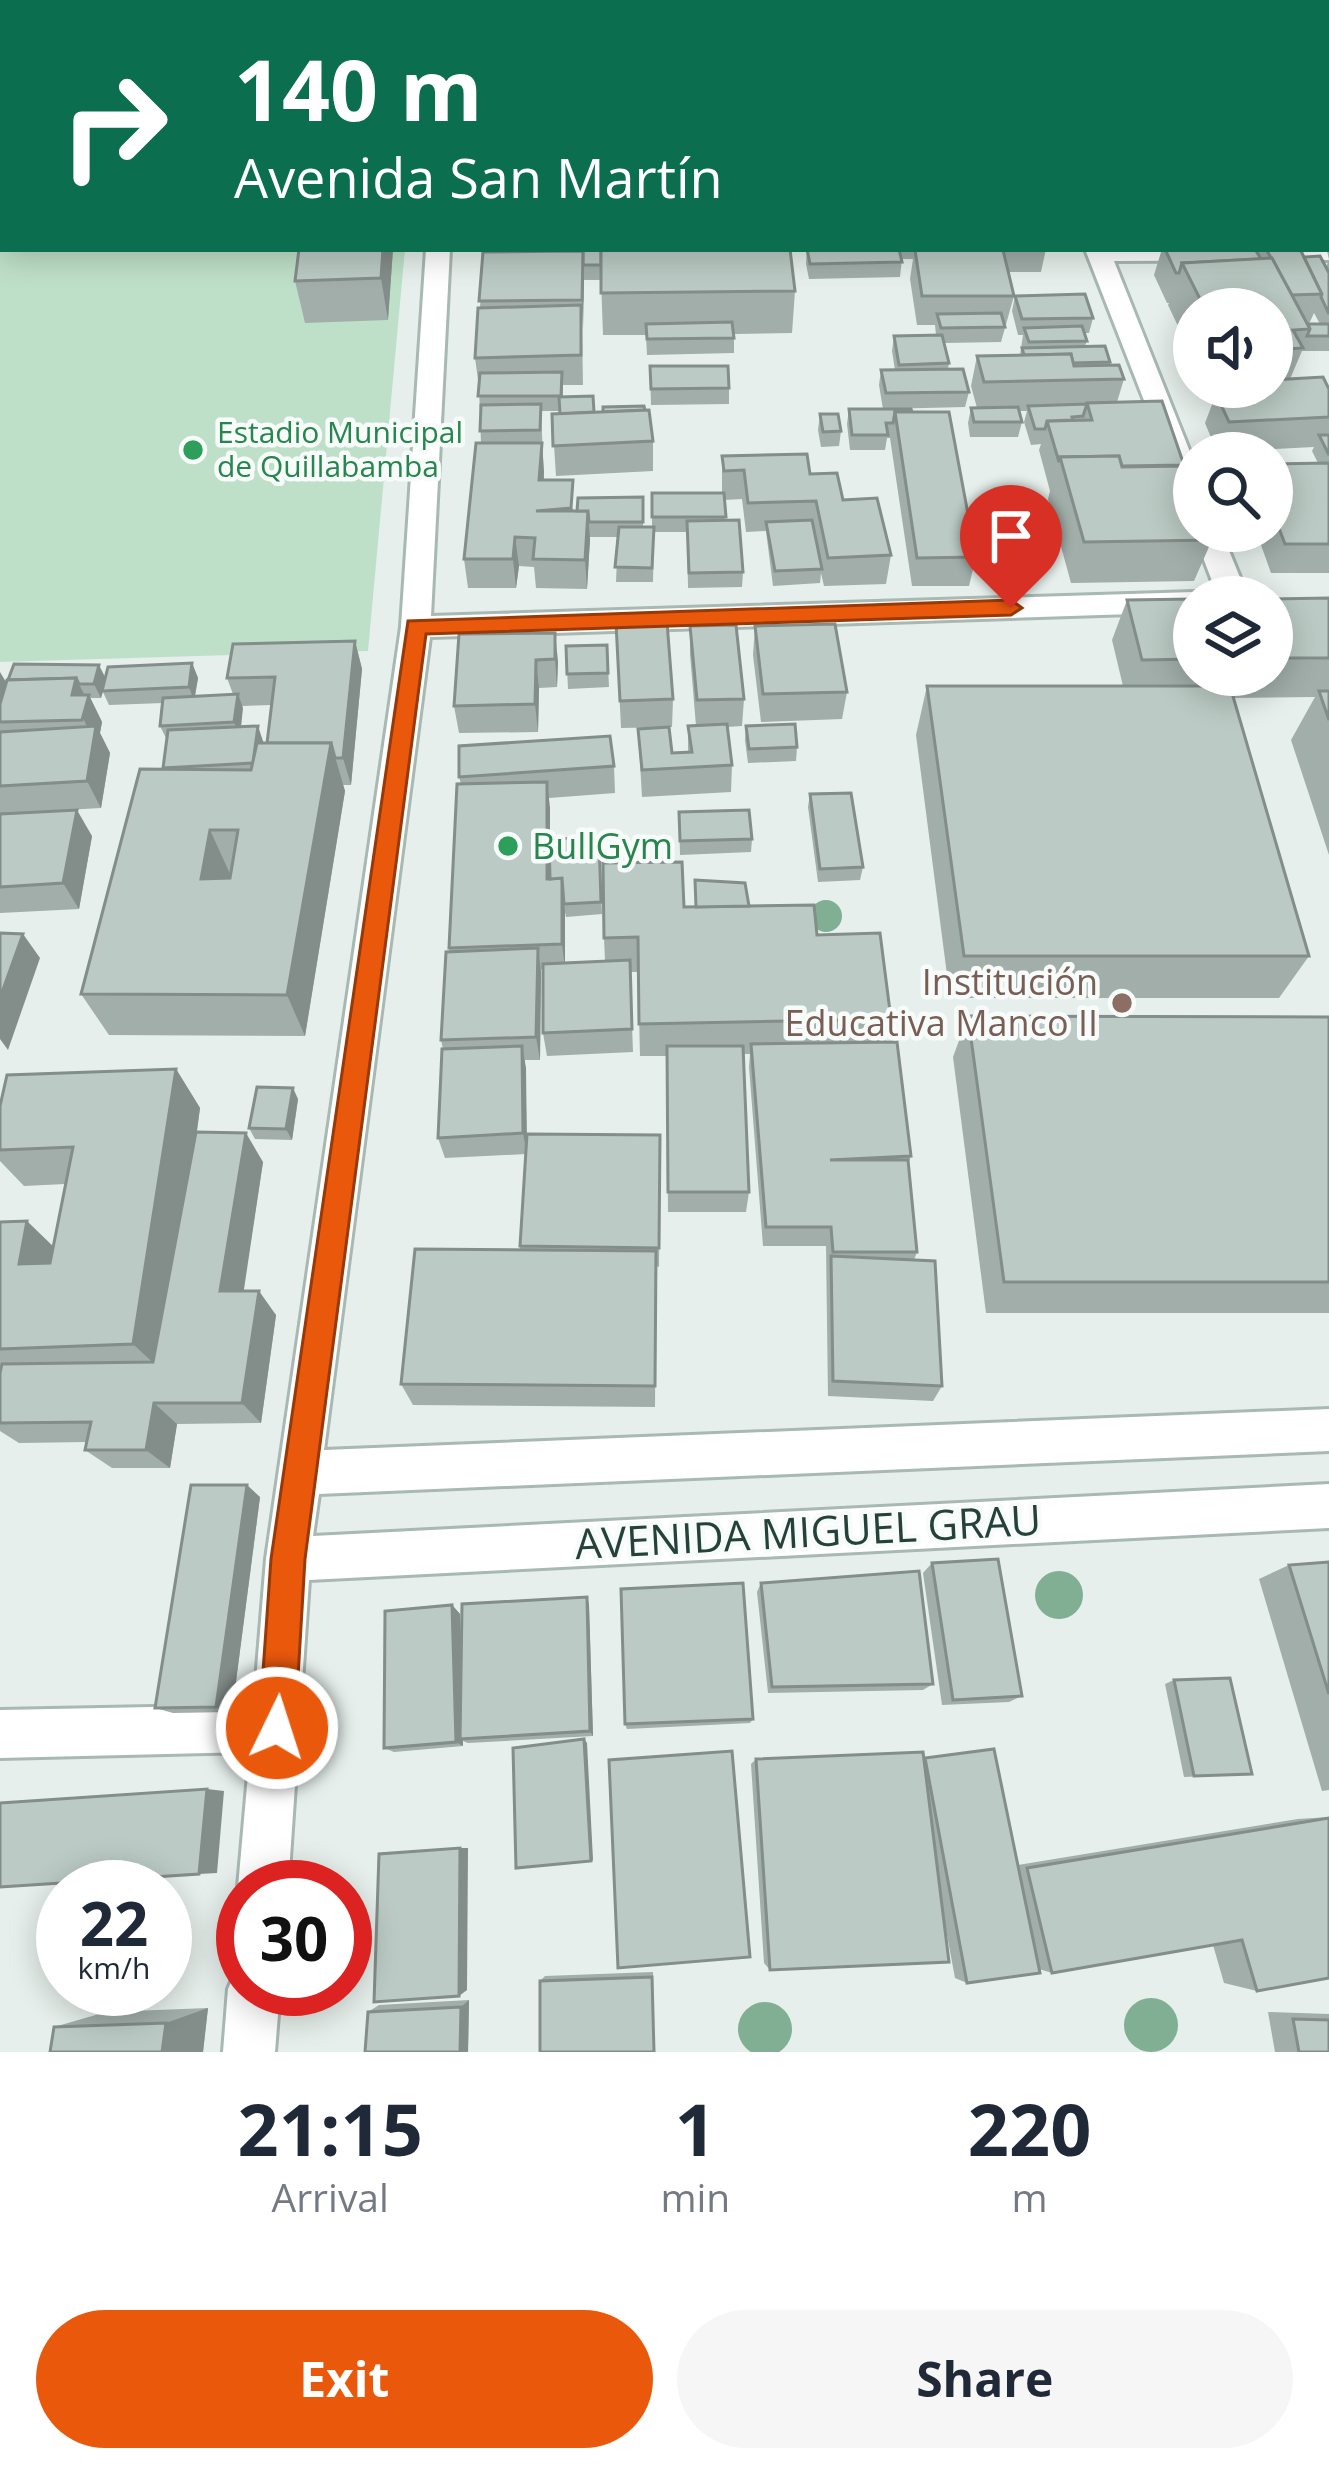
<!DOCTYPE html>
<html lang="en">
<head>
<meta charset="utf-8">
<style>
	:root { --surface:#fff; --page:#f6f6f7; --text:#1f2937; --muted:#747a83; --accent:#ea580c }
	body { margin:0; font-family:"Open Sans",sans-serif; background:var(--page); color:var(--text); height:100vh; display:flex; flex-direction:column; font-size:45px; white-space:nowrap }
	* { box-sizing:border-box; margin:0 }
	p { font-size:39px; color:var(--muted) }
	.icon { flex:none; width:66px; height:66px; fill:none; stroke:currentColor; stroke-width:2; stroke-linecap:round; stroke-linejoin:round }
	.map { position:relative; height:2052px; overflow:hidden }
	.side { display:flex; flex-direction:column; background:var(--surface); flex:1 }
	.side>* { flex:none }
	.top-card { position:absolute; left:0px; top:0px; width:1329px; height:252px; box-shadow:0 6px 30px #0003; background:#0b6e4f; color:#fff; overflow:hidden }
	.tools { position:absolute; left:1173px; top:288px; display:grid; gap:24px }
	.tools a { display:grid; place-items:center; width:120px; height:120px; border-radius:50%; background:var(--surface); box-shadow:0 6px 30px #0003; font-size:60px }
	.speed { position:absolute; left:36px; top:1860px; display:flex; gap:24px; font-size:60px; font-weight:700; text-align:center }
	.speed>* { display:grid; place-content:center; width:156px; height:156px; border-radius:50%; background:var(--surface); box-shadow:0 6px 30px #0003; line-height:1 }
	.speed small { font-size:30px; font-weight:400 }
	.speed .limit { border:18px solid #d22; background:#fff; color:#111 }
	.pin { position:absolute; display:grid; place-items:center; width:102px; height:102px; color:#fff; margin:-123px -51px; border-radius:50% 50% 50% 0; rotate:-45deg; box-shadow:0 0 12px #0007 }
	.pin .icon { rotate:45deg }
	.me { position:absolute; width:132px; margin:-66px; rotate:4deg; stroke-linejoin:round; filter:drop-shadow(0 0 9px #0008) }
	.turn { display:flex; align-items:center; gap:42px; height:252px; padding:0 36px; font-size:54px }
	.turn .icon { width:156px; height:156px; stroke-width:2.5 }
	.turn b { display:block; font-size:84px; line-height:102px }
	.eta { display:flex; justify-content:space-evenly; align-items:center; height:204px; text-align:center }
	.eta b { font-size:72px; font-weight:700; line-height:84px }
	.button { display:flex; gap:24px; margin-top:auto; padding:24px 36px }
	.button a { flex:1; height:138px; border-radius:72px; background:var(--accent); color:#fff; font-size:48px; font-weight:700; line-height:138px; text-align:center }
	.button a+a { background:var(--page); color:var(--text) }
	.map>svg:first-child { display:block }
</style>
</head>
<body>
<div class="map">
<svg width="1329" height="2052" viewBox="0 0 1329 2052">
	<rect width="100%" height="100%" fill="#e6efeb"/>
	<path fill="#bfe0c8" d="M0,0H428L3,3V249H405L368,651L0,662Z"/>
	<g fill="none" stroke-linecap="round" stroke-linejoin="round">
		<defs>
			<g id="minor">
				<rect x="448" y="0" width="20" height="3"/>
				<path d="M1009,0H1029L1030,3H1010Z"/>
				<path d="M1326,246L1329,260L1114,261L1194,462V506L1184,503L1085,249Z"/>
				<path d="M426,249H450L431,616L1194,592L1206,597H1194V612L430,637L324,1450L1329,1409V1451L319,1494L313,1536L1329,1484V1528L309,1580L288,1887H243V1899L238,1887L250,1752L0,1758V1710L254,1705L266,1559L401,627Z"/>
				<path d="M1193,531H1221L1248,597H1218Z"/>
				<path d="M243,1968V1989H280L275,2052H223L228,1989L236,1971Z"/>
			</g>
		</defs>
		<use href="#minor" stroke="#a8b8b2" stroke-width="6"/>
		<use href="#minor" fill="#fff" fill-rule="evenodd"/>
	</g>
	<g fill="#80af93">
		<circle cx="826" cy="916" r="16"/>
		<circle cx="1059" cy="1595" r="24"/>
		<circle cx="1151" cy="2025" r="27"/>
		<circle cx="765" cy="2029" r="27"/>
	</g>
	<g fill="#a1aea9" fill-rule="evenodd">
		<path d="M732,0H870L825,1V3H732Z"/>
		<path d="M883,0H1007L1008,3H884Z"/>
		<path d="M1329,8V185L1326,179V16Z"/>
		<path d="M299,249H393L388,320L305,323L295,281Z"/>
		<path d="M481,249H558L559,251L795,291L792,333L734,334V353L647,355L646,335H603L601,280H584L582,330L583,385H563V397L653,441V471L556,476L552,414H560V411H541L544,480L575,511L643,497V527H652V493H722V456L810,474L843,500L891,555L886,584L824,586L821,573L820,583L773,586L766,531L746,532L742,499L724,500L725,521L743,572L742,587L688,588L687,532H654L653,582H616L618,537H590L587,589L536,588L534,567L519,566L516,588H468L464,559L481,443L479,387L475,358L480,307L483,262Z"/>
		<path d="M807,249H1046L1041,272H1008L1014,296L1001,342L944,343L949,363L948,369L969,392L965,407L883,409L879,385L881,370H895L892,351L894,336L936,335L935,325H917L910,279L913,259H902L900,277L809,279L806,264Z"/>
		<path d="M1162,249H1300L1304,257L1326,267L1329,260V351H1302L1290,379L1329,389V573H1271L1256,531H1272V464L1318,463L1312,451L1314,447L1217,452L1205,423L1216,394L1230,393L1210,394L1207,387H1272V309H1194V360L1168,305L1169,303H1167L1154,275ZM1314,313L1320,324H1309Z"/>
		<path d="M1015,296L1093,318L1089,333H1085L1087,341L1085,346L1110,362V365L1124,379L1117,402L1212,540L1194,581L1071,583L1048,499L1050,491L1039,450L1041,444L1031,445L1024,422L1027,411H1019L1022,422L1018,437H970L968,423L971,408H977L971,386L977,356L1020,355L1023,335H1018L1012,311Z"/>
		<path d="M650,366L729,388V404L651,405Z"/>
		<path d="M849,409H911L976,557L969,586H912L890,438H887L885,450H850L847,424Z"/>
		<path d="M820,414L841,431L839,446L821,447L818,430Z"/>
		<path d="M1329,598V855L1291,740L1315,697L1233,698L1309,956L1279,998H950L916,735L927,686H1123L1112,640L1127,600L1194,599V675H1272V599Z"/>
		<path d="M616,623L673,699L672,727L621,728Z"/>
		<path d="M690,626L744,699L742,726L727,727L732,765L731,792L642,797L638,729L672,753L688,752V726H696L690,654Z"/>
		<path d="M755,626L847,692L842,719L761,722L753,655Z"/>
		<path d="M459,634L558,661L557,687L539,688L538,732L459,733L454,706Z"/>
		<path d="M355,641L362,669L351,785H343L345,791L305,1036L109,1035L81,994L164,769L167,740L160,726L163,703L109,705L103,692L101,698H90L102,722L100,733L110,753L101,808L14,813L92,836L79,909L0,913V704L105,677L192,663L198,678L195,696L233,694L227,678ZM272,705L267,743H264L241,726L242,706Z"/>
		<path d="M607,645L609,687L568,689L566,646Z"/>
		<path d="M746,726L797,747L796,761L748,763L745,740Z"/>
		<path d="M614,766L615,793L549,798L550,839L599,838L602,914L566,917L565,912V963L605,961L604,938L684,907H695V880L817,935L891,1019L885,1043L911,1156L908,1164L917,1252L914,1260L942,1386L933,1401L828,1396L826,1246H763L749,1067L750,1054H743L749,1192L746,1212H668L667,1056H640L638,972H630L633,1052L547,1056L543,1033V969H541L540,1060H525L527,1146L660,1135L659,1267L656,1266L655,1407L413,1405L401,1384L520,1249L526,1154L445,1158L438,1138L443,1049L441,1040L449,951L461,784L459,777Z"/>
		<path d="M810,794L863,867L860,880L818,882L808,807Z"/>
		<path d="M679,812L752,839L751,852L680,855Z"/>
		<path d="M968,1016L1329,1017V1313H986L953,1057Z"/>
		<path d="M176,1069L200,1108L197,1132L263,1162L243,1291L276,1315L261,1423L177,1424L170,1468H112L85,1450L87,1442L19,1443L0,1431V1222L53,1246L65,1184L24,1186L0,1161V1106Z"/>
		<path d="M298,1099L292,1140L255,1139L249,1128Z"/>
		<path d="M260,1497L232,1712L173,1713L155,1708Z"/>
		<path d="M1329,1562V1790L1322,1791L1259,1579L1289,1565Z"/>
		<path d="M932,1563L1022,1696L1009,1702L942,1705L923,1573Z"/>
		<path d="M761,1583L933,1684L923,1690L768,1693L757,1592Z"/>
		<path d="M587,1597L589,1605L593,1736L468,1743L463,1741V1746L394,1752L384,1748L452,1605L460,1614L461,1672Z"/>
		<path d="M1174,1680L1252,1774L1184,1777L1165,1684Z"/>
		<path d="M753,1719L750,1723L627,1729L625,1724Z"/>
		<path d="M756,1759H924L1018,1865L1298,1819L1329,1817L1257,1991L1224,1983L1213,1945L1052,1973L1039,1969L967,1983L955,1978L941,1903L770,1970L764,1963L751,1764Z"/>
		<path d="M653,1972L654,2052L540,1981L545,1976Z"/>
		<path d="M469,2000L468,2052H365L368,2012L379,2005Z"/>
		<path d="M208,2008L203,2052H50L54,2027L106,2012Z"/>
		<path d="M1268,2012L1329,2014V2052H1275Z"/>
	</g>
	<g fill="#838d89">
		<path d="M383,249H393L388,320L381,278Z"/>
		<path d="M583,251L584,281L583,329L582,300Z"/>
		<path d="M542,443L544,472L542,510L539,480Z"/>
		<path d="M588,511L590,540L587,589L585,560Z"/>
		<path d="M515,537L519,566L516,588L513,559Z"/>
		<path d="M555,633L558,661L557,687L555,659Z"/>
		<path d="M355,641L362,669L351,785L343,758Z"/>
		<path d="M536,660L539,688L538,732L535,704Z"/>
		<path d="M192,663L198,678L194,701L189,687Z"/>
		<path d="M99,665L106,679L101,698L94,684Z"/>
		<path d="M0,672L6,682L0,700Z"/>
		<path d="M76,678L87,700L89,695L102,722L100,733L110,753L101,808L87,781L94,741L72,695Z"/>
		<path d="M238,694L243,708L240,736L234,722Z"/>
		<path d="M258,726L267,753L254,763Z"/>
		<path d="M331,743L345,791L305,1036L287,995Z"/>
		<path d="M547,782L550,808V904L547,879Z"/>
		<path d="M77,810L92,836L79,909L63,883Z"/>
		<path d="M210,830L231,876L222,924L201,879Z"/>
		<path d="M562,878L565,912V969L562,944Z"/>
		<path d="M23,934L40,958L8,1050L0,1039V998Z"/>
		<path d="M538,948L541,973L540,1060L536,1037Z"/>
		<path d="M522,1046L526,1068L527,1154L523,1133Z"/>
		<path d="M176,1069L200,1108L162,1371L133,1344Z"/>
		<path d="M293,1088L298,1099L292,1140L286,1129Z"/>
		<path d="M246,1133L263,1162L240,1316L220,1291Z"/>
		<path d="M27,1221L61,1254L53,1295L19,1264Z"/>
		<path d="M259,1291L276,1315L261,1423L242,1403Z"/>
		<path d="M154,1403L177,1424L170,1468L146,1450Z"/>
		<path d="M247,1485L260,1497L232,1712L216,1707Z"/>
		<path d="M587,1597L589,1605L593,1736L590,1731Z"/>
		<path d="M452,1605L460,1614L463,1739H460L463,1741V1746L456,1742Z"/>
		<path d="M584,1739L587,1743L593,1860L591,1861Z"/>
		<path d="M207,1789L224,1791L217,1873L199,1874Z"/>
		<path d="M460,1848H468L467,1990L459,1996Z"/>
		<path d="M469,2000L468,2052H460L461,2007Z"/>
		<path d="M208,2008L203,2052H162L166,2023Z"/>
	</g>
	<g fill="#bbcac4" stroke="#838d89" stroke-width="3" fill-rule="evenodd">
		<rect x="497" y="0" width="86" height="3"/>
		<rect x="671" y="0" width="58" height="3"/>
		<path d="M928,0H1007L1008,3H928Z"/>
		<path d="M1326,31H1329V51L1326,50Z"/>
		<path d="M1326,50L1329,51V88H1326Z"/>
		<path d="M1326,91H1329V130L1326,124Z"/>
		<path d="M299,249H383L381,278L295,281Z"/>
		<path d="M571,249H601V265H583V251H571Z"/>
		<path d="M601,249H790L795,291L601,293Z"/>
		<path d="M807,249H899L902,262L810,264Z"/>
		<path d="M1165,249H1255L1261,259L1182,263L1179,273H1176Z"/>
		<path d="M1266,249H1300L1322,294L1292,295Z"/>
		<path d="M915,250H1003L1014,296H922Z"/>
		<path d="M583,251L582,300L479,301L483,252Z"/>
		<path d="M1320,256L1329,273V314L1321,297L1322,294L1304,257Z"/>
		<path d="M1272,258L1310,329L1293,330L1303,348L1272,350V309H1205L1182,263Z"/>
		<path d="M1085,294L1093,318L1022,319L1015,296Z"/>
		<path d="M581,305V355L475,358L478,308Z"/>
		<path d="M1001,313L1005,327L941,328L937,314Z"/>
		<path d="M732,322L734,338L647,339L646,324Z"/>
		<path d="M1308,324H1329V336H1307L1310,329Z"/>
		<path d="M1082,326L1087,341L1029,342L1024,328Z"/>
		<path d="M942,335L949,363L899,365L894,336Z"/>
		<path d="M1105,346L1110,362L1073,363L1071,354L1024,355L1022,348Z"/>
		<path d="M1071,354L1074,366L1119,365L1124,379L984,382L977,356Z"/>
		<path d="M650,366H728L729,388L651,389Z"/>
		<path d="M963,369L969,392L886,393L881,370Z"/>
		<path d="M562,372L561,396H478L480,373Z"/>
		<path d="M1323,377L1329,389V417L1229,422L1216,394L1240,393L1237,387H1272V380Z"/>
		<path d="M593,396L594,412L560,414L559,397Z"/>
		<path d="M1162,401L1184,465L1122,466L1119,456L1060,457L1059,462L1047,421L1092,420L1087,403Z"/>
		<path d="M541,404L540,430L480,431L481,405Z"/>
		<path d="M1087,404L1083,416L1072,417L1073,420L1047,421L1045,429H1035L1028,406Z"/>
		<path d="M644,406L645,410L603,412V407Z"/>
		<path d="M1018,407L1022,422H974L971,408Z"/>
		<path d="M849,409H911L912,412H895L893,423H886L888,435H852Z"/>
		<path d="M649,410L653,441L553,446L552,414Z"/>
		<path d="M895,412H949L976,557L917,558Z"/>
		<path d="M820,414H838L841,431L823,432Z"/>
		<path d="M1319,435H1329V455Z"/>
		<path d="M476,443H542L539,480H573L571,508L536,511H588L585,560L533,559L535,538L515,537L513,559H464Z"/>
		<path d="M807,454L810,474L837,473L843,500L877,498L891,555L828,558L816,501L748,503L744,470L724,471L722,456Z"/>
		<path d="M1119,456L1122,467L1185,466L1194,491V531H1208L1212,540L1084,542L1060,457Z"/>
		<path d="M1329,463V544H1285L1272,510V464Z"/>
		<path d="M652,493H724L726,517H652Z"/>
		<path d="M643,497V522H589L588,511H577L578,498Z"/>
		<path d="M739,520L743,572L689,573L687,521Z"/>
		<path d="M812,520L822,569L775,571L766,522Z"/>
		<path d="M619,527H654L652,568L615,567Z"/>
		<path d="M1329,598V658H1272V599Z"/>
		<path d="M1194,599V659L1142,660L1127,600Z"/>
		<path d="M667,622L673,699L620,701L616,623Z"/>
		<path d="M835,624L847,692L763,694L755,626Z"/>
		<path d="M736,625L744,699L697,700L690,626Z"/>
		<path d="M555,633V659L536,660L535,704L454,706L459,634Z"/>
		<path d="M355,641L343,758H335L331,743H267L275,677L227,678L233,644Z"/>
		<path d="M607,645L608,673L567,674L566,646Z"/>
		<path d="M192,663L189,687L102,691L108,667Z"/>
		<path d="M14,664L99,665L94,684H79L76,678L8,680Z"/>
		<path d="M76,678L72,695H89L82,720L0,722V704L7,680Z"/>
		<path d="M927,686H1230L1309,956H964Z"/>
		<path d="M1319,691H1329V720Z"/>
		<path d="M238,694L234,722L160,726L163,698Z"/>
		<path d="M727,724L732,765L642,770L638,729L669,727L672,753L692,752L688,726Z"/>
		<path d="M795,724L797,747L749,749L746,726Z"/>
		<path d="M96,726L87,781L0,786V732Z"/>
		<path d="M258,726L253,763L163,768L168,730Z"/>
		<path d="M610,736L614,766L459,777V746Z"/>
		<path d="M257,743H331L287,995L81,994L140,769L251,770ZM210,830H238L230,878L201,879Z"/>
		<path d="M547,782V879L562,878V944L449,948L457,784Z"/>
		<path d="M851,793L863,867L820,869L810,794Z"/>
		<path d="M77,810L63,883L0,887V814Z"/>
		<path d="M749,810L752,839L680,841L679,812Z"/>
		<path d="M599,838L601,902L564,904L562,878L550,879L549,839Z"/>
		<path d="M682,862L684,907L814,905L817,935L880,933L891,1019L639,1024L638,937L604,938L603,863Z"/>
		<path d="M695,880L745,883L749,906L696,907Z"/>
		<path d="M0,933L23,934L0,998Z"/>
		<path d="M538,948L536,1037L441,1040L446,952Z"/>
		<path d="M630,960L632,1029L543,1033V964Z"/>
		<path d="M968,1016L1329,1017V1282H1004Z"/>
		<path d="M897,1042L911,1156L830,1160H908L917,1252H833L831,1227H766L751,1044Z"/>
		<path d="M522,1046L523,1133L438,1138L442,1049Z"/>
		<path d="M667,1046H743L749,1192H668Z"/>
		<path d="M176,1069L133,1344L0,1349V1222L27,1221L19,1264L50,1263L73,1147L0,1150V1106L7,1075Z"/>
		<path d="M257,1087L293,1088L286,1129L249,1128Z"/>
		<path d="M196,1132L246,1133L220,1291H259L242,1403H154L146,1450H85L91,1422L0,1423V1373L2,1364L153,1362Z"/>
		<path d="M527,1134L660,1135L659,1248L520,1246Z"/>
		<path d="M415,1249L656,1251L655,1386L401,1384Z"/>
		<path d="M831,1256L935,1261L942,1386L833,1381Z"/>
		<path d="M191,1485H247L216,1707L155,1708Z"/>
		<path d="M998,1559L1022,1696L953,1700L932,1563Z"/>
		<path d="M1329,1562V1694L1289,1565Z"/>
		<path d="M919,1571L933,1684L772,1687L761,1583Z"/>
		<path d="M743,1583L753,1719L625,1724L621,1589Z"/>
		<path d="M587,1597L590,1731L460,1739L462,1604Z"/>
		<path d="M452,1605L456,1742L384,1748L385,1611Z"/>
		<path d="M1230,1678L1252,1774L1194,1776L1174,1680Z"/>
		<path d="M584,1739L591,1861L516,1868L513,1748Z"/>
		<path d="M994,1749L1040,1973L967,1983L925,1758Z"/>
		<path d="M732,1751L750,1957L618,1968L609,1760Z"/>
		<path d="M923,1752L949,1962L770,1970L756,1759Z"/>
		<path d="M207,1789L199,1874L0,1887V1803Z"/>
		<path d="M1329,1818V1978L1257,1991L1242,1940L1052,1973L1027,1868Z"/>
		<path d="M460,1848L459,1996L374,2002L379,1854Z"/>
		<path d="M652,1977L654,2052H540V1981Z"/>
		<path d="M461,2007L460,2052H365L368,2012Z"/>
		<path d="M1293,2019L1329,2020V2052H1299Z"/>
		<path d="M166,2023L162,2052H50L54,2027Z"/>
	</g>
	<path fill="#ea580c" stroke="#983908" stroke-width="3" d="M1011,600L1022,608L1011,615L426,634L305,1559L295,1728L290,1741L277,1746L265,1741L259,1728L271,1559L408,621Z"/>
	<g fill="#2e9e5b" stroke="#f7fbf9" stroke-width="4.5">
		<circle cx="193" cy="450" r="12"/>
		<circle cx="508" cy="846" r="12"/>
	</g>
	<circle fill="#8d6e63" stroke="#f7fbf9" stroke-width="4.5" cx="1122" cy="1003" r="12"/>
	<g text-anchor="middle" stroke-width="9" stroke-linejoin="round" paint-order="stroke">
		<g font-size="30" fill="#27864d" stroke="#f7fbf9" text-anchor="start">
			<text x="217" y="443">Estadio Municipal<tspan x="217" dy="34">de Quillabamba</tspan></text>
		</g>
		<g font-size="36" fill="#27864d" stroke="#f7fbf9" text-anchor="start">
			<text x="532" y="859">BullGym</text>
		</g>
		<g font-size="36" fill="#785e54" stroke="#f7fbf9" text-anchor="end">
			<text x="1098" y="995">Institución<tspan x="1098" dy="41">Educativa Manco II</tspan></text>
		</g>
		<g font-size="42" fill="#24423a" stroke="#f7fbf9">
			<text transform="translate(808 1532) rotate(-3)" y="15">AVENIDA MIGUEL GRAU</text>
		</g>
	</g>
</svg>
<div class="tools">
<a><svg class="icon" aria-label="sound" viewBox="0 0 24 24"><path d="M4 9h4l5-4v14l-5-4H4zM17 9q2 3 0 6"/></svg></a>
<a><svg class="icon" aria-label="search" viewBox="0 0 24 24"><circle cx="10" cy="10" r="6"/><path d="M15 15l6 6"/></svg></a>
<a><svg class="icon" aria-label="layers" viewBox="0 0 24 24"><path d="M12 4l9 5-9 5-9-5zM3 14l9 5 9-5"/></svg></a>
</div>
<div class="speed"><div>22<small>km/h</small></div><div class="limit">30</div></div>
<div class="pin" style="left:1011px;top:608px;background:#d93025"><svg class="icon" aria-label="arrive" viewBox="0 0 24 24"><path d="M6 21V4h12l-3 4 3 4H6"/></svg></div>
<svg class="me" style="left:277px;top:1728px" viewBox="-20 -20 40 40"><circle r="17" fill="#ea580c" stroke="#fff" stroke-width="3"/><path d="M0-11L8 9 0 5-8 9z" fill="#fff"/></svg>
<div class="top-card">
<div class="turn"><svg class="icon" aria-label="right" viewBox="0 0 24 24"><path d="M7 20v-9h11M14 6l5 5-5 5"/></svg><div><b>140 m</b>Avenida San Martín</div></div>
</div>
</div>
<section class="side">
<div class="eta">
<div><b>21:15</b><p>Arrival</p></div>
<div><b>1</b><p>min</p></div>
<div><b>220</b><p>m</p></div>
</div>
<div class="button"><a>Exit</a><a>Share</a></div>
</section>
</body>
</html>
